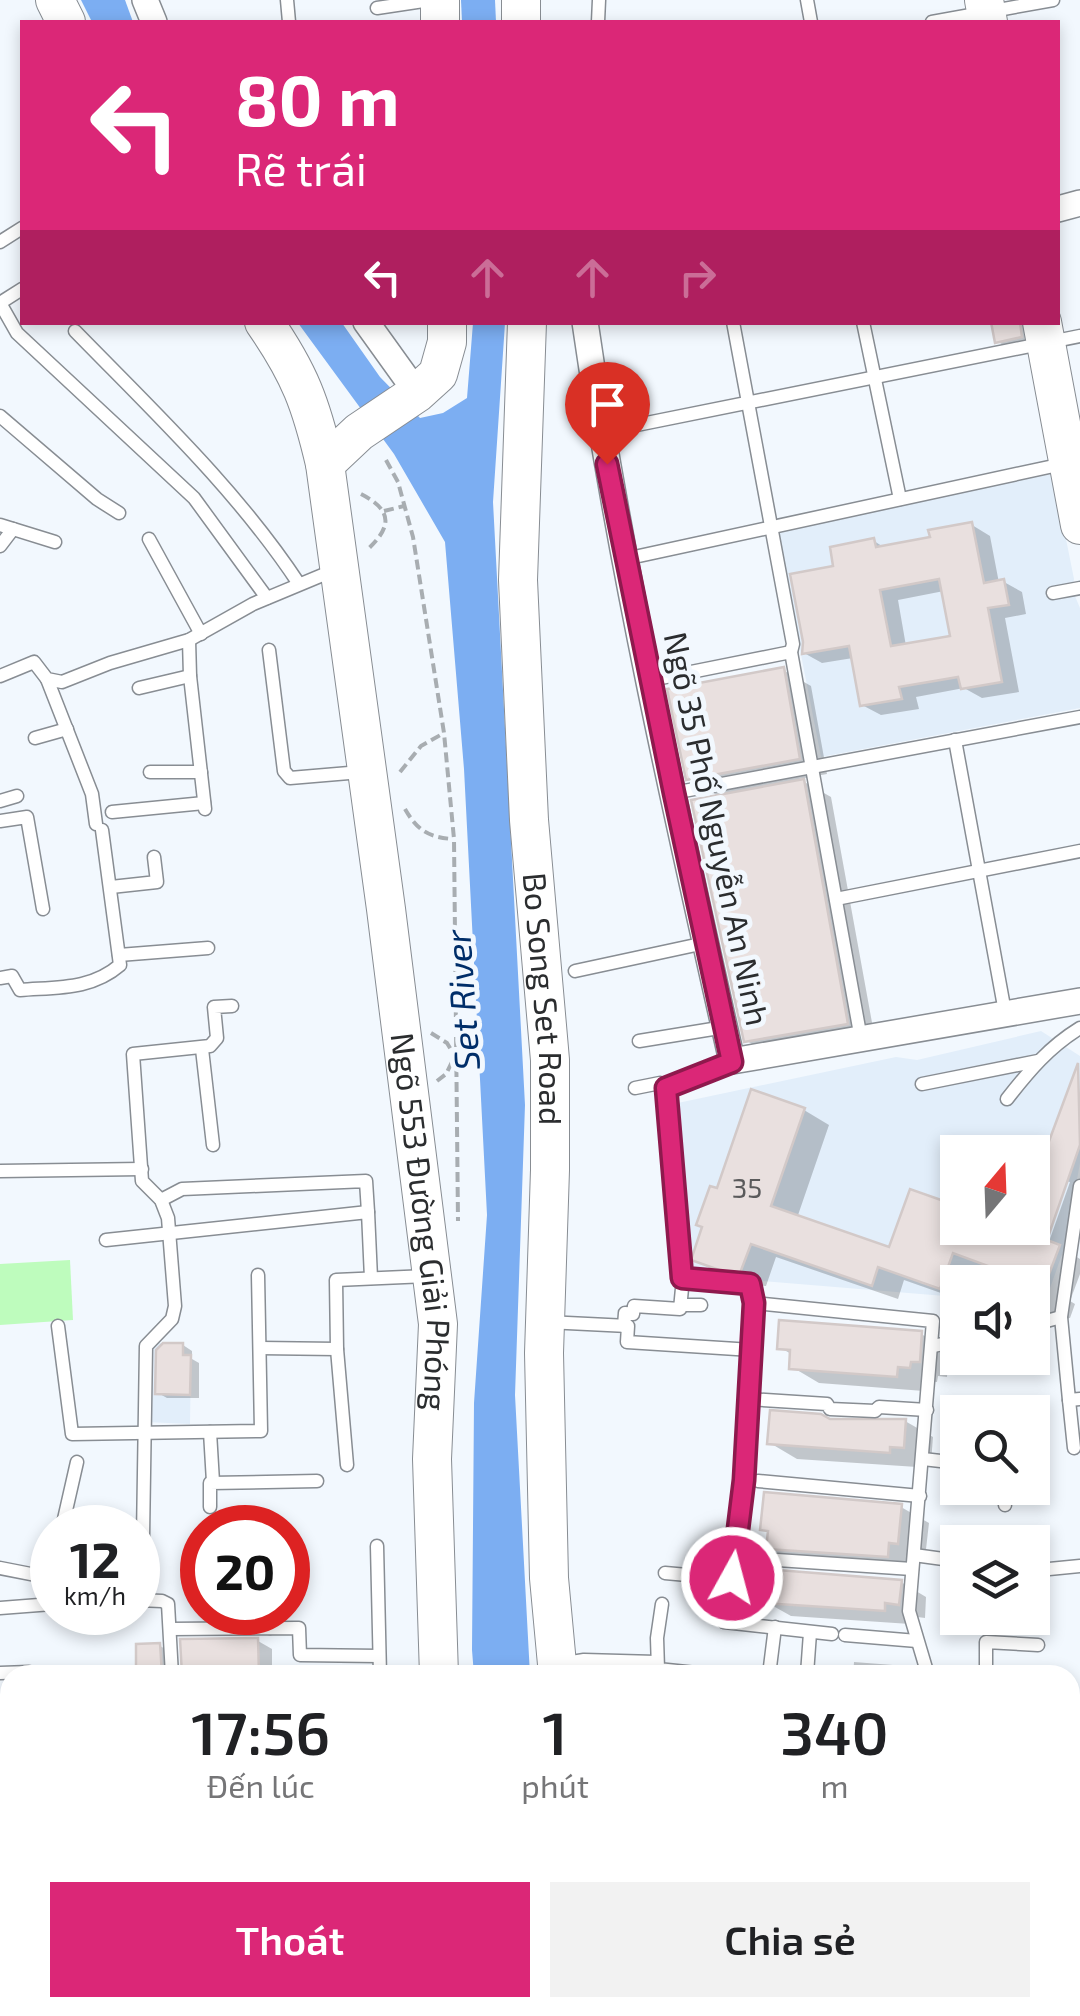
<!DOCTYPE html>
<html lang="vi">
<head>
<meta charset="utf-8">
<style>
	:root { --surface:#fff; --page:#f2f2f2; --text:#202124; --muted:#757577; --accent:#db2777 }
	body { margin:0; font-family:"Exo 2",sans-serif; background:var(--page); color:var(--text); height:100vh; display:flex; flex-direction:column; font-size:38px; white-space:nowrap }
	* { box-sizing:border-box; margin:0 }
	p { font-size:32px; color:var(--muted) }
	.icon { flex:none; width:55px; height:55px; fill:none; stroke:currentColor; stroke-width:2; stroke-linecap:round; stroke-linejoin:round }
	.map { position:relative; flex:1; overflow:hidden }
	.sheet { position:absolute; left:0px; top:1665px; width:1080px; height:352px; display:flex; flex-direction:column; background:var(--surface); border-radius:30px 30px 0 0; box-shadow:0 5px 15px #0003 }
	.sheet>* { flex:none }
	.banner { position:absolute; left:20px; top:20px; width:1040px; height:305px; border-radius:0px; box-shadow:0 5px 15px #0003; background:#db2777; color:#fff; overflow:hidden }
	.needle { width:65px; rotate:19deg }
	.tools { position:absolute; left:940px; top:1135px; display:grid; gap:20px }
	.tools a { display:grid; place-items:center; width:110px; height:110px; border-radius:0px; background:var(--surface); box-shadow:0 5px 15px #0003; font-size:50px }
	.speed { position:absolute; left:30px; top:1505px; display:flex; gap:20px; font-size:50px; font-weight:700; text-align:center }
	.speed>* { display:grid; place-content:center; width:130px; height:130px; border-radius:50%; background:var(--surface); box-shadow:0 5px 15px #0003; line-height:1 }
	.speed small { font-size:25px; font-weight:400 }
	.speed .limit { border:15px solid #d22; background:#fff; color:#111 }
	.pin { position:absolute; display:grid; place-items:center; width:85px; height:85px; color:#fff; margin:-102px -42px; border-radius:50% 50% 50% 0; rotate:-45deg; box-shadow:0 0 10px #0007 }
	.pin .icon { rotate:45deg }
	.me { position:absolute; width:110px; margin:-55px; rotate:7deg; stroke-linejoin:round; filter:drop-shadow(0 0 8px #0008) }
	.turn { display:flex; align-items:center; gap:35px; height:210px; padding:0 50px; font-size:45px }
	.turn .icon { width:130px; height:130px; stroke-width:2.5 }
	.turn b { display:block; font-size:70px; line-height:85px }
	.lanes { display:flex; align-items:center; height:95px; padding:0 50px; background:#0003; justify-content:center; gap:50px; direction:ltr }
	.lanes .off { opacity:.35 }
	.eta { display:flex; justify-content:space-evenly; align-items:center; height:170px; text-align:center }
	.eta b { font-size:60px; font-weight:600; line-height:70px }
	.button { display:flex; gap:20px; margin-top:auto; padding:20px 50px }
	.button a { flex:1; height:115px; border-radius:0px; background:var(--accent); color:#fff; font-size:40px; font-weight:600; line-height:115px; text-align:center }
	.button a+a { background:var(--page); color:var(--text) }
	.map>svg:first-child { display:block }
</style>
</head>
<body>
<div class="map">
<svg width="1080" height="2016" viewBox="0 0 1080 2016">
	<rect width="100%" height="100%" fill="#f2f8fe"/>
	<g fill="#e2eefa" fill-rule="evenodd">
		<path d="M1053,474L1074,579L1072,589L1080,608V708L821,757L776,527Z"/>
		<path d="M1041,1031L1080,1056V1163L1065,1246L1044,1305L1033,1304L1032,1282H958L957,1297L687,1275L673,1104L896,1057L917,1060ZM958,1152H1032V1228H958Z"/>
		<path d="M151,1343H183V1355H191L190,1424L146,1422Z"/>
	</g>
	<path fill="#befcbd" d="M70,1260L73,1320L0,1325V1264Z"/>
	<g fill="#7caef2">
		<path d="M81,0H125L133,22H92Z"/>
		<path d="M461,0H495L496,22H462Z"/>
		<path d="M298,323H342L380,377L420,418L443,413L467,398L473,323H505L493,502L525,1105L515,1395L530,1675H474L472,1650L474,1403L487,1215L464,769L445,542L394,454Z"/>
		<path d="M458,2008H521L520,2016H457Z"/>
	</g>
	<g fill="#0003" fill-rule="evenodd">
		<path d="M993,322H1027L1030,342L1006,347L997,341Z"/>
		<path d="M972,525L990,536L999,583L1004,582L1022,592L1026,614L1005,618L1019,692L982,698L964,688L916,697L919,709L881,715L862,705L853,658L822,663L804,653L836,568L874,541L885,548L933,539ZM944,591L953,638L906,646L898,600Z"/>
		<path d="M783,670L811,686L827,774L799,779L831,797L875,1039L774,1057L747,1041L720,797L689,779Z"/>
		<path d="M804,1110L829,1125L797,1218L891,1250L958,1228H1009L1019,1231L1020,1228H1032L1057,1127L1080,1136V1231L1072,1254L1080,1259V1274L1070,1301L1075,1304L1070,1318L1032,1315V1282H1006L1009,1276L979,1266L973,1282H958V1299L904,1280L898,1299L776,1257L766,1286L750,1285L720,1274L694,1259L718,1191ZM1065,1181L1070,1182L1045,1253L1040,1251Z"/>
		<path d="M921,1334L949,1349L947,1377L938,1376L937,1382L925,1381L924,1391L819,1383L792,1367L793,1355L779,1347Z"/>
		<path d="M183,1345L192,1351V1359L199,1363V1398H167L158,1393Z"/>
		<path d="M905,1421L933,1437L931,1463L917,1467L797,1459L770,1443L830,1422Z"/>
		<path d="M901,1507L929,1523L925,1558L916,1557L915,1572L797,1564L769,1548L770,1533L763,1528Z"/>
		<path d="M901,1582L926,1597L925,1618L910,1616V1624L791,1616L766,1602Z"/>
		<path d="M258,1641L272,1649V1675H182Z"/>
		<path d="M160,1646L169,1651L172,1675H139Z"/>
		<path d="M854,1662L893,1665L910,1675H853Z"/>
	</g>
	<g fill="#e9e0df" stroke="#d2c9c8" stroke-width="2.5" fill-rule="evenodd">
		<path d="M991,322H1020L1022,337L995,343Z"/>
		<path d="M972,522L984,583L1004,579L1009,605L988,608L1002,682L961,689L958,677L899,687L902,699L860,706L849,646L802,654L803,642L790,574L833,566L830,547L874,538L876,547L930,537L928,530ZM939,579L950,636L891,646L880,590Z"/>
		<path d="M784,667L800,759L686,780L667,689Z"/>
		<path d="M804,779L848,1024L744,1042L691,800Z"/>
		<path d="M1078,1063L1080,1145L1047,1240L1060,1245L1046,1282H1004L1007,1273L953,1253L940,1289L878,1267L872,1286L751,1244L740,1273L722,1271L691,1260L702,1227L696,1225L710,1186L717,1188L751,1089L805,1108L771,1206L889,1247L910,1189L958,1206V1228H1032V1187Z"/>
		<path d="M779,1320L922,1331L920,1362H911L910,1368L898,1367L897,1377L789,1369L790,1350L777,1349Z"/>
		<path d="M163,1343H183V1355H191L190,1395L155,1394L156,1350Z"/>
		<path d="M770,1410L821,1414L830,1419H906L904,1448L890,1447V1453L767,1444Z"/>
		<path d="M764,1492L902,1504L898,1544L889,1543L888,1557L766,1549L768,1531L760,1530Z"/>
		<path d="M765,1569L902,1580L899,1605L885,1603V1611L763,1603Z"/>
		<path d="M258,1638L259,1675H182L180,1639Z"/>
		<path d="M160,1643L162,1675H136V1644Z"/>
	</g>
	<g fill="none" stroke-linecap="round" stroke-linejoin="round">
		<defs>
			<g id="lane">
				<path d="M287,0L289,22"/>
				<path d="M807,0L811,22"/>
				<path d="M377,8L430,0"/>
				<path d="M598,22L599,0"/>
				<path d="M932,22L1053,0"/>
				<path d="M0,242L22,228"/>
				<path d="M0,303L17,333L194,498L267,598"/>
				<path d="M0,303L22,289"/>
				<path d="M733,322L793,644L791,652L861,1039"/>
				<path d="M863,322L900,499"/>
				<path d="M75,331C154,412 237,490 299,584"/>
				<path d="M0,416L97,499L119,513"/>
				<path d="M602,432L1080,336"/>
				<path d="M0,525L55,542"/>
				<path d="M149,539L201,634"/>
				<path d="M0,546L13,529"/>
				<path d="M625,559L1063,464"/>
				<path d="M1053,593L1080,588"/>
				<path d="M189,640L190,676L205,809"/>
				<path d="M269,650L284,771L290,778L361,772"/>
				<path d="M0,676L34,662L47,679L62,682L110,663L189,640L253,604L337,569"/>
				<path d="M47,679L92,794L96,824"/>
				<path d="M651,680L791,652"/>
				<path d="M139,688L190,676"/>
				<path d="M35,738L67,729"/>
				<path d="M955,740L1005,1012"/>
				<path d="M150,772H201"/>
				<path d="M673,793L1080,717"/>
				<path d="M0,801L17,796"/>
				<path d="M112,812L204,803"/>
				<path d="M0,821L27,817L43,909"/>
				<path d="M111,887L157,882L154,857"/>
				<path d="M836,899L1080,851"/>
				<path d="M119,955L208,948"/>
				<path d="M575,971L705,943"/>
				<path d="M0,978L12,976L20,990C57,987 91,990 120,965L102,830"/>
				<path d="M639,1041L725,1027"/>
				<path d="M202,1049L213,1145"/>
				<path d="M922,1084L1038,1061"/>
				<path d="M635,1088L660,1083L666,1088"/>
				<path d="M666,1088L683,1278L751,1284L754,1303L744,1479L724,1622L832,1634"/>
				<path d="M666,1088L732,1061"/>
				<path d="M1007,1099C1029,1071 1049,1047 1080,1028"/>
				<path d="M0,1171L142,1169"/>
				<path d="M1080,1186L1061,1317L1069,1400L1080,1399"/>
				<path d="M161,1200L182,1189L366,1181L368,1212"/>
				<path d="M106,1240L368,1212L371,1278"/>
				<path d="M754,1303L933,1321L909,1611L928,1675"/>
				<path d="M681,1305H701"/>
				<path d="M547,1322L628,1326L627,1342L752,1350"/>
				<path d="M1032,1325L1061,1317"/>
				<path d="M58,1326L72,1434L261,1431L258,1275"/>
				<path d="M624,1326L625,1313L633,1314L634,1306L680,1309L683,1278"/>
				<path d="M933,1346L958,1341"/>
				<path d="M260,1348L337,1349"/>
				<path d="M748,1399L827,1404L830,1409L875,1411L879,1407L927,1410"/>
				<path d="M1069,1400L1074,1448"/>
				<path d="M210,1432L213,1482"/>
				<path d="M923,1459L958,1463"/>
				<path d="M1032,1462H1034"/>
				<path d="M347,1465L337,1349L336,1280L427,1276"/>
				<path d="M758,1481L920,1496"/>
				<path d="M1004,1488L1005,1505"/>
				<path d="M210,1507V1483L317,1481"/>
				<path d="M62,1528L77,1462"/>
				<path d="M377,1546L380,1675"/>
				<path d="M914,1555L958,1561"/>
				<path d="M747,1558L912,1569"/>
				<path d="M1032,1561H1035"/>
				<path d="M0,1568L51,1578"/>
				<path d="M1039,1570L1080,1566"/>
				<path d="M665,1573L732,1579"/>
				<path d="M138,1600L162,1601L168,1604L172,1675"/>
				<path d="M142,1600L146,1346L172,1319L175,1306L168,1218L161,1200L142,1181L133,1054L210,1046L217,1038L214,1007L232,1006"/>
				<path d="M662,1604L657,1638L658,1669L715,1675"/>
				<path d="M0,1608L52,1604"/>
				<path d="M269,1612L270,1628"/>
				<path d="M171,1629L299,1628L300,1655L379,1656"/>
				<path d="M845,1635L917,1641"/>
				<path d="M559,1664L584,1660L656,1662"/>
				<path d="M0,1673L29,1672"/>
				<path d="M807,1674L810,1633"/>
				<path d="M769,1675L775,1627"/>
				<path d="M986,1675V1642L1038,1645"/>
				<path d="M1070,1702L1080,1705"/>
				<path d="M0,1739H10"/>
				<path d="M1070,1909L1080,1913"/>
				<path d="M0,1936L8,1938L10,1957"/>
				<path d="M0,1973H10"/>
				<path d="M671,2008L686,2016"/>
				<path d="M53,2016L54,2008"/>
				<path d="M162,2016L164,2008"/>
				<path d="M368,2016L370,2008"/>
				<path d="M599,2016L604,2008"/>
			</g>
			<g id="street">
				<path d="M145,0L154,22"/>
				<path d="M1058,209L1080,203"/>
				<path d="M366,322L417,393"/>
				<path d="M585,322C621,571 677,817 732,1061L1080,1001"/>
			</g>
			<g id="secondary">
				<path d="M55,0L66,22"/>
				<path d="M440,0V22"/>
				<path d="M521,0V22"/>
				<path d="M984,0L988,22"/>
				<path id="s1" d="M264,322C300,374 311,404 325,464L386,909L438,1324L432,1459L439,1675"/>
				<path id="s2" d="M527,322L518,580L529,820L550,1060V1170L544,1353L549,1578L558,1675"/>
				<path d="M1042,322L1080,525"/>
				<path d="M325,464L359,432L417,393L438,374L447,342V322"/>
				<path d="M420,2016L421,2008"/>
				<path d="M548,2016L549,2008"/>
			</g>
		</defs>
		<use href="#lane" stroke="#888d93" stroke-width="15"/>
		<use href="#street" stroke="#888d93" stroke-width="28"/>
		<use href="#secondary" stroke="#888d93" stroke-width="40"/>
		<g stroke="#a8adb1" stroke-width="4" stroke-dasharray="10 5" stroke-linecap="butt">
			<path d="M386,460L398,482L413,537L444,733L454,839L458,1221"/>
			<path d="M361,494C392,510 393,526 367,550"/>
			<path d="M384,511L404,506"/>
			<path d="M400,772L421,746L444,733"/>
			<path d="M405,809C417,830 428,837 452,839"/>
			<path d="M431,1033L447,1043L453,1053"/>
			<path d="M437,1081L446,1074L452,1062"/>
		</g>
		<use href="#lane" stroke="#fff" stroke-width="12"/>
		<use href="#street" stroke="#fff" stroke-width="25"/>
		<use href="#secondary" stroke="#fff" stroke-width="38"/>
	</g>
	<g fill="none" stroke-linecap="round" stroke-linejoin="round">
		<defs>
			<path id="route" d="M607,464L674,793L732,1062L666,1088L682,1278L750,1284L754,1303L744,1480L732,1578"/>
		</defs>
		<use href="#route" stroke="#8e194d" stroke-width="25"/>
		<use href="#route" stroke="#db2777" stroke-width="18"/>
	</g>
	<g text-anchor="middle" stroke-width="10" stroke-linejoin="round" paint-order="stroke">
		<g font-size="28" fill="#5a5a5b">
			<text x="747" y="1198">35</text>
		</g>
		<g font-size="32" fill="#2b2d2f" stroke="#f2f8fe">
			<text transform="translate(716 829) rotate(78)" y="11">Ngõ 35 Phố Nguyễn An Ninh</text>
			<text dy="11" stroke="none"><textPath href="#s2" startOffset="678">Bo Song Set Road</textPath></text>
			<text dy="11" stroke="none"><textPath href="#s1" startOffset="920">Ngõ 553 Đường Giải Phóng</textPath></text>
		</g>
		<g font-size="35" font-style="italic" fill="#002e69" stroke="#f2f8fe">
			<text transform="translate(463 1000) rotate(-94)" y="12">Set River</text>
		</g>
	</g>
</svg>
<div class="tools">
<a><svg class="needle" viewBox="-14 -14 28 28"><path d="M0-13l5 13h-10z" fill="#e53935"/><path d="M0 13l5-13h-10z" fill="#757577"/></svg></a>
<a><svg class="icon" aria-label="sound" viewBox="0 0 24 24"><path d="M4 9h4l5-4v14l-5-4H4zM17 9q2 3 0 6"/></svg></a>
<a><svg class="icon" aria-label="search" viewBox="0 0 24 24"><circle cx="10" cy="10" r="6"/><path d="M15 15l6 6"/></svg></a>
<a><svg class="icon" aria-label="layers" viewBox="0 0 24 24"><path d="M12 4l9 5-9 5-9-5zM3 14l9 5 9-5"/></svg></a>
</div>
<div class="speed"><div>12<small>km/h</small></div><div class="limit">20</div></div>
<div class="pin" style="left:607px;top:464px;background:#d93025"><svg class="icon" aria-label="arrive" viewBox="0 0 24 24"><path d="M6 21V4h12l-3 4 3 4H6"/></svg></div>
<svg class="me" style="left:732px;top:1578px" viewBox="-20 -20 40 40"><circle r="17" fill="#db2777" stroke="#fff" stroke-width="3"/><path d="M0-11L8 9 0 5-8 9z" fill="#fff"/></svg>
<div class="banner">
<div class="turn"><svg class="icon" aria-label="left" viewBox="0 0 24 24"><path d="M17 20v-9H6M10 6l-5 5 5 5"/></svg><div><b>80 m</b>Rẽ trái</div></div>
<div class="lanes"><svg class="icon" aria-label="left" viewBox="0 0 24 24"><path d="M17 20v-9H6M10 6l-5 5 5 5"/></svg><svg class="icon off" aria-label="ahead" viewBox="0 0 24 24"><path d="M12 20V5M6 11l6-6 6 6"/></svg><svg class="icon off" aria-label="ahead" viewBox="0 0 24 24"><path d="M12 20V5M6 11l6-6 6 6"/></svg><svg class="icon off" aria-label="right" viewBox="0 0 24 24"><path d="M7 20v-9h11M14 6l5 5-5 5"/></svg></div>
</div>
<section class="sheet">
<div class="eta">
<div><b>17:56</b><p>Đến lúc</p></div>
<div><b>1</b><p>phút</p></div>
<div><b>340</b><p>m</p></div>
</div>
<div class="button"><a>Thoát</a><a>Chia sẻ</a></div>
</section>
</div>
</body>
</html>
